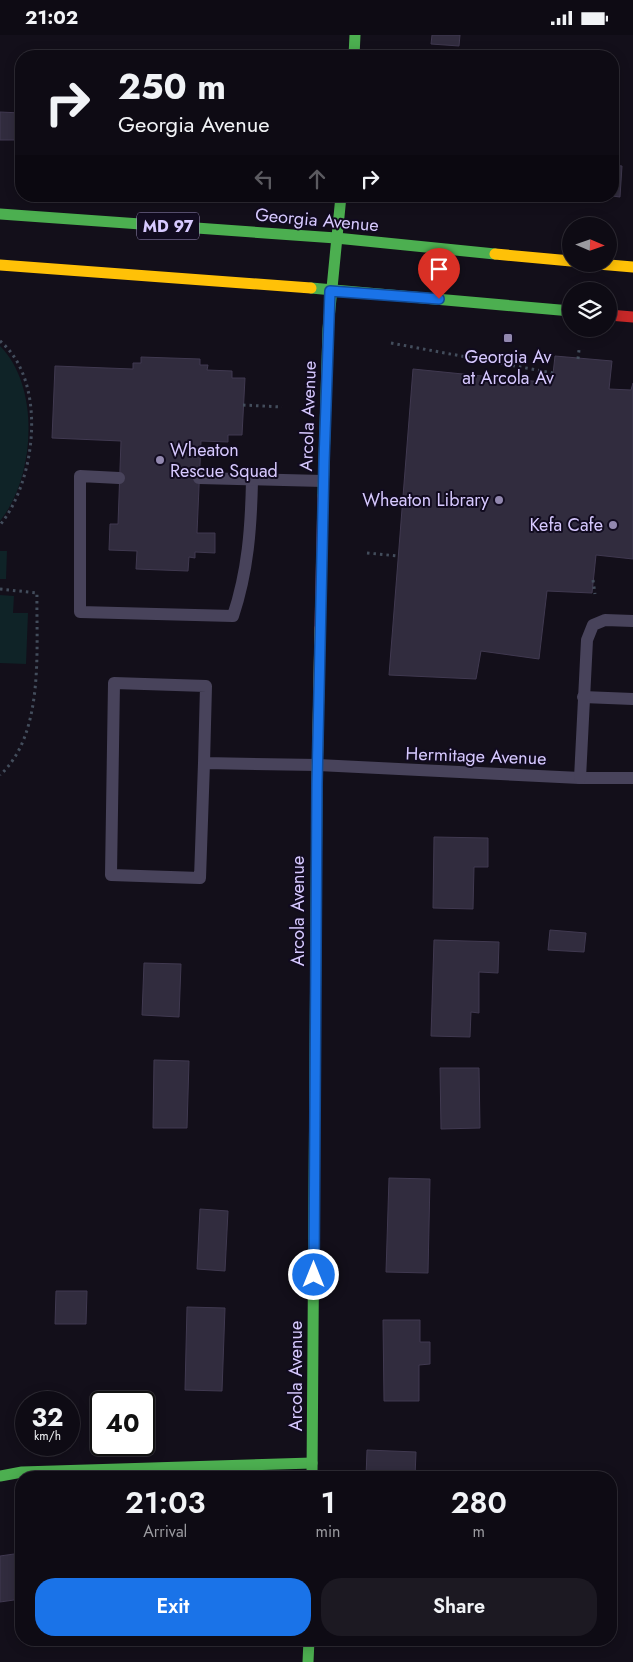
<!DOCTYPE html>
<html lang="en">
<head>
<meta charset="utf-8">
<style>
	:root { --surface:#0e0b14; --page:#1c1922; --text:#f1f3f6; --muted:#9b9ba0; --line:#2e2b34; --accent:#1a73e8 }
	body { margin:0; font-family:Jost,sans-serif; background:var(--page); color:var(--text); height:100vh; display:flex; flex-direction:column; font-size:19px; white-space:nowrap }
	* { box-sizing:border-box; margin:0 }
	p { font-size:16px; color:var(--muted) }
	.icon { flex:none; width:28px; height:28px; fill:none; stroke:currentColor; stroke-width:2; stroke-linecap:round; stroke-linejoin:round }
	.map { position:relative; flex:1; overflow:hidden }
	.details { position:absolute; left:15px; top:1436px; width:602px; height:175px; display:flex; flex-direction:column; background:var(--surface); border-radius:20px; box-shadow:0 2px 12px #0003,0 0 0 1px var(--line) }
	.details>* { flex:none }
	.top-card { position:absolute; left:15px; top:15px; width:604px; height:152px; border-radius:20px; box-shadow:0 2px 12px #0003,0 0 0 1px var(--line); background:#0e0b14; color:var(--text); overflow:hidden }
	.needle { width:32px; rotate:92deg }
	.controls { position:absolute; left:562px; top:182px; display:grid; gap:10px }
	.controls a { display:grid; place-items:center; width:55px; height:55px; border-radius:50%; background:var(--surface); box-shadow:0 2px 12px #0003,0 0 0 1px var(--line); font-size:25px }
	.speed { position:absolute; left:15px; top:1356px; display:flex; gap:10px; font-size:25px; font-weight:700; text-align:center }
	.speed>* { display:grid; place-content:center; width:65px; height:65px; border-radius:50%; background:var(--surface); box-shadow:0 2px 12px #0003,0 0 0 1px var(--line); line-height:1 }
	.speed small { font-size:12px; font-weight:400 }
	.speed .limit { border:2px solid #111; border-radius:8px; background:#fff; color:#111 }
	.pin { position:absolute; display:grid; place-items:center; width:42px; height:42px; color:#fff; margin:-51px -21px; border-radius:50% 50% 50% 0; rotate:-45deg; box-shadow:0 0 5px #0007 }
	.pin .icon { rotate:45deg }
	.me { position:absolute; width:55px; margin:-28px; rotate:0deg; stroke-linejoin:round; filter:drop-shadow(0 0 4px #0008) }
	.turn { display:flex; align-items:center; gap:18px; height:105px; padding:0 20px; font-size:22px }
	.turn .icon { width:65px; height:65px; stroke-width:2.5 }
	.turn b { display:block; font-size:35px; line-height:42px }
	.lanes { display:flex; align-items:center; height:48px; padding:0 20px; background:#0003; justify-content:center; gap:25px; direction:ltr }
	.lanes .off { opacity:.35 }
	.eta { display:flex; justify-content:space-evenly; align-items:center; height:85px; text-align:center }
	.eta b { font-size:30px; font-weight:600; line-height:35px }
	.primary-button { display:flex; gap:10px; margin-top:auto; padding:10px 20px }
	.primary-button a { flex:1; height:58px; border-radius:20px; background:var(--accent); color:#fff; font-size:20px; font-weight:600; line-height:58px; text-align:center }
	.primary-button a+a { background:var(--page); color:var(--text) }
	.status { display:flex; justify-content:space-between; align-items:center; height:35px; padding:0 25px; background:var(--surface); direction:ltr }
	.status svg { height:14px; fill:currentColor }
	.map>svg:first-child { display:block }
</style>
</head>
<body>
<div class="status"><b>21:02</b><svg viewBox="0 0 49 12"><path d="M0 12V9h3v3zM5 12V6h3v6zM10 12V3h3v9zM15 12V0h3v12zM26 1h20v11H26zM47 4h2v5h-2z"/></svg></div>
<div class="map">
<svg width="633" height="1627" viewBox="0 0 633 1627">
	<rect width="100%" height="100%" fill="#130f1a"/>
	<g fill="#0f2327">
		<path d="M0,311C41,352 35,443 0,486Z"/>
		<path d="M0,516H7L6,544H0Z"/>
		<path d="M0,560L14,561L13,578H28L26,629L0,628Z"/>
	</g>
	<g fill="#312c3e" stroke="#403950">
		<path d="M432,0H460L459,11L431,9Z"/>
		<path d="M0,77L21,78V105H0Z"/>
		<path d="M612,130L622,131L620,162L612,161Z"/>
		<path d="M555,321L612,326L609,354L631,355L633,348V524L596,520L592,558L547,556L539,624L481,616L476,644L389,640L413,334L552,348Z"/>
		<path d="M141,322L200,324V330H208L207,335L232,336V343H245L242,400H228V407L201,406L197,498H215V518L195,517V523L189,522L188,536L136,534L137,516L109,515L110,489H118L121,406L52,403L55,331L133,334V328H141Z"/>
		<path d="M434,802L488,803V832H474L473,874L433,873Z"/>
		<path d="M550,895L586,898L584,917L548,915Z"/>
		<path d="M434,905L499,907L498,938L479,937V978L471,977L470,1002L431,1001Z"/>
		<path d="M144,928L181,929L179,982L142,980Z"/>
		<path d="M154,1025L189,1026L187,1093H153Z"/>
		<path d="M440,1033H479L480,1093L441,1094Z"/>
		<path d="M389,1143L430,1144L428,1238L386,1237Z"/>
		<path d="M200,1174L228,1176L225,1236L197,1234Z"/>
		<path d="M56,1256H87L86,1289H55Z"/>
		<path d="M187,1272L225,1273L222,1356L185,1355Z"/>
		<path d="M383,1285H420V1307H430V1329L419,1330V1366H384Z"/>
		<path d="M367,1415L416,1417L415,1442H366Z"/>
		<path d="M21,1518V1564L0,1567V1521Z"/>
	</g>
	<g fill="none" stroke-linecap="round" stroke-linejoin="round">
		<g stroke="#434d5c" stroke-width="3" stroke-dasharray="2.5 4" stroke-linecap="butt">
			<path d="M0,306C48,346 36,446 0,490"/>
			<path d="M391,308L553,338"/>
			<path d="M578,324L579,315"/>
			<path d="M243,370L282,372"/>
			<path d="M367,518L398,521"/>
			<path d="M593,545L595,559"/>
			<path d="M0,554L37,558C36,613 45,699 0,740"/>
		</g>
		<g stroke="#48435b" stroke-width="12">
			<path d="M119,443L80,441V577L233,581C248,536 251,493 252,446"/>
			<path d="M199,443L323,446"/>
			<path d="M583,662L633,664"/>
			<path d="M204,728L206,651L114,648L111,840L200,843L204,728L318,730L580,743H633"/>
			<path d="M580,743L587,605L593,590L605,585L633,586"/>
		</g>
		<g stroke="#4caf50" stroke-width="11">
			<path d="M354,21L355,0"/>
			<path d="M0,179L336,203L495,219"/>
			<path d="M311,253L571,276"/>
			<path d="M323,461L328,294L341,161"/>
			<path d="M0,1441L22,1437L312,1428"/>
			<path d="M312,1442L317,749"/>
			<path d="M308,1627L309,1605"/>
		</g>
		<g stroke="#ffc107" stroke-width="11">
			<path d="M495,219L571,226"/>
			<path d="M598,229L633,232"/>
			<path d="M0,230L311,253"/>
			<path d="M317,749L320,593"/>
		</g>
		<g stroke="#c62828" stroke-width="11">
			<path d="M609,280L633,282"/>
			<path d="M320,593L323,461"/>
		</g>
	</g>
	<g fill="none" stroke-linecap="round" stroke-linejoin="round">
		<defs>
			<path id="route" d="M314,1240L317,749L324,427L330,256L439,264"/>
		</defs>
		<use href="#route" stroke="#114b97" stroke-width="12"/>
		<use href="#route" stroke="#1a73e8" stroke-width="9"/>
	</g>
	<g fill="#9288af" stroke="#110b1f" stroke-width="2">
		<rect x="503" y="298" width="10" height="10" rx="2.5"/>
		<circle cx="160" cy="425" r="5"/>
		<circle cx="499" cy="465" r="5"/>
		<circle cx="613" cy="490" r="5"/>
	</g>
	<g text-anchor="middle" stroke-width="4" stroke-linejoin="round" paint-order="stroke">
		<rect fill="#110b1f" stroke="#9c90bc" stroke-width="1" x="137" y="177.5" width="62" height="27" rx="4"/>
		<g font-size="16" font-weight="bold" fill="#d7c9ff">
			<text x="168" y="197">MD 97</text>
		</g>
		<g font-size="18" fill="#d7c9ff" stroke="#110b1f">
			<text transform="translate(317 185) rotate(5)" y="6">Georgia Avenue</text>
			<text transform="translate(308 381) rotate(-88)" y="6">Arcola Avenue</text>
			<text transform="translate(476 721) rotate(2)" y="6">Hermitage Avenue</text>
			<text transform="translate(298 876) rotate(-90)" y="6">Arcola Avenue</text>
			<text transform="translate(296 1341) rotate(-90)" y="6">Arcola Avenue</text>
		</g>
		<g font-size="18" fill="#d7c9ff" stroke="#110b1f" text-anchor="end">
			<text x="508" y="328" text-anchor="middle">Georgia Av<tspan x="508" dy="21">at Arcola Av</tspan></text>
			<text x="170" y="421" text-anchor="start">Wheaton<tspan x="170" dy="21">Rescue Squad</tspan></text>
			<text x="489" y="471">Wheaton Library</text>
			<text x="603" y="496">Kefa Cafe</text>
		</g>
	</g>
</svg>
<div class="controls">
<a><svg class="needle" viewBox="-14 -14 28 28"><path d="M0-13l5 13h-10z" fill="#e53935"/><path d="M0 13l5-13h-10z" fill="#9b9ba0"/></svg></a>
<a><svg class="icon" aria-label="layers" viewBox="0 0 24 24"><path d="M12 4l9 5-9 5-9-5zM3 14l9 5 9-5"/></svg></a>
</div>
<div class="speed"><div>32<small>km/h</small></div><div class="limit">40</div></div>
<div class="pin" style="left:439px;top:264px;background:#d93025"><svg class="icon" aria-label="arrive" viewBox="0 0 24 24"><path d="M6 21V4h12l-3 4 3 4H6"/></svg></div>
<svg class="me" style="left:314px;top:1240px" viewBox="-20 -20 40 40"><circle r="17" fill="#1a73e8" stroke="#fff" stroke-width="3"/><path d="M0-11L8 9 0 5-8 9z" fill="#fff"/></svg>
<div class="top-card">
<div class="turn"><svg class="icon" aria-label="right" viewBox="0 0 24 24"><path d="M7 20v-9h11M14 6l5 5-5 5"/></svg><div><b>250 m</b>Georgia Avenue</div></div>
<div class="lanes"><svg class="icon off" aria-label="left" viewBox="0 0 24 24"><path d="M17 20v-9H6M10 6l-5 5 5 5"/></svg><svg class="icon off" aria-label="ahead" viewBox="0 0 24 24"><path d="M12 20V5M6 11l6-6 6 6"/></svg><svg class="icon" aria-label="right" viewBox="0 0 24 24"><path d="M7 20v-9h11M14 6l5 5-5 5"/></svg></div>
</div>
<section class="details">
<div class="eta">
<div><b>21:03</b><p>Arrival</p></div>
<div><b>1</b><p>min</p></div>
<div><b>280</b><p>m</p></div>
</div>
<div class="primary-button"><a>Exit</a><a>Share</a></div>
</section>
</div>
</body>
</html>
